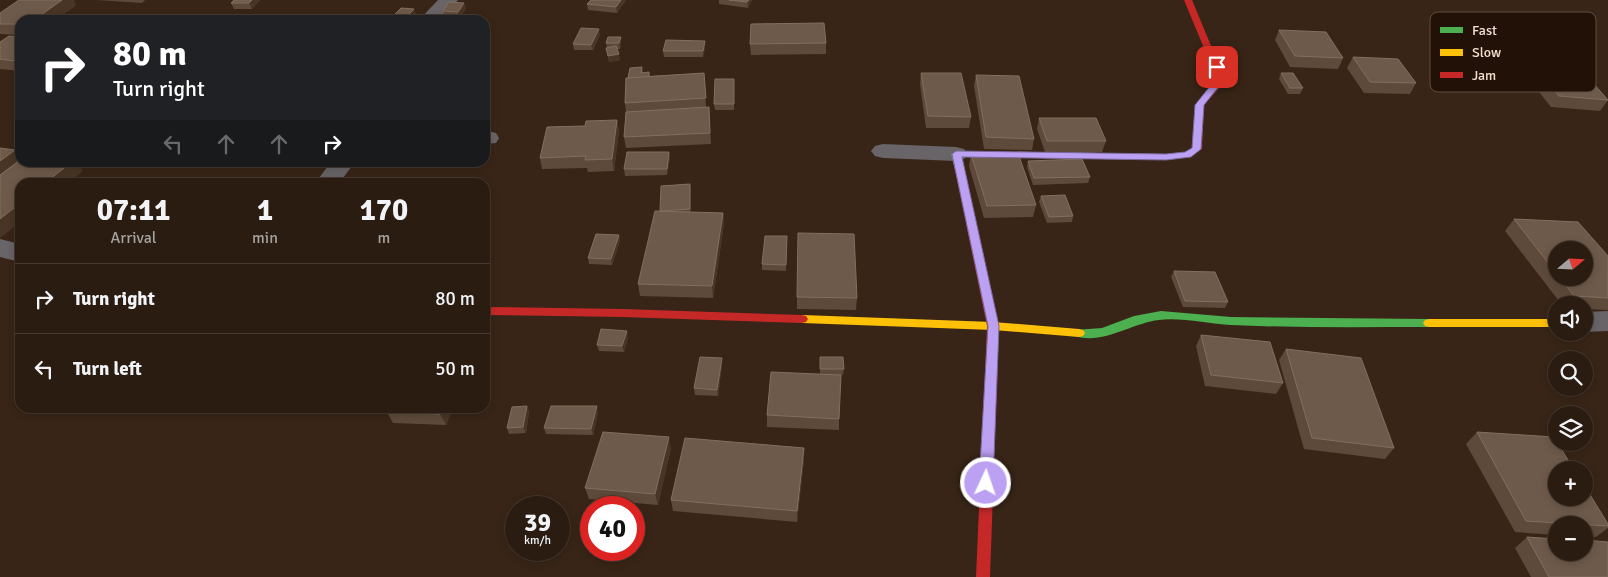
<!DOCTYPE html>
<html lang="en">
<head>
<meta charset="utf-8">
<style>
	:root { --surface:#2a1c11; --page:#32251a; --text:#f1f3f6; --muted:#a5a19f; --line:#463a31 }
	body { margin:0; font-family:Signika,sans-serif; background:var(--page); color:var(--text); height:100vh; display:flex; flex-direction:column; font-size:19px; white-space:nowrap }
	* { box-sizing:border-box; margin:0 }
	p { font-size:16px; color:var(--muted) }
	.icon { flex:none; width:28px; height:28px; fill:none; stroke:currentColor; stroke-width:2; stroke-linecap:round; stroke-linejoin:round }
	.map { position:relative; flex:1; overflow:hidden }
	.drawer { position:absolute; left:15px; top:178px; width:475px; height:235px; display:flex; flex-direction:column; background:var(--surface); border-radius:15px; box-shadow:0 2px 8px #0003,0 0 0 1px var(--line) }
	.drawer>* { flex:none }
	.top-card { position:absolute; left:15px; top:15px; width:475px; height:152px; border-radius:15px; box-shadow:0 2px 8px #0003,0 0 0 1px var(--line); background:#202124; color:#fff; overflow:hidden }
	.needle { width:32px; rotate:71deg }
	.tools { position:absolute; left:1548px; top:241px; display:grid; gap:10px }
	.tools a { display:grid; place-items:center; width:45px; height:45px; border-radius:50%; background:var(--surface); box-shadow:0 2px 8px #0003,0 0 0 1px var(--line); font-size:25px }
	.speed { position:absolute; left:505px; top:496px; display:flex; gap:10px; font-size:25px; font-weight:700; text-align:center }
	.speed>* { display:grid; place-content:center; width:65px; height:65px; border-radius:50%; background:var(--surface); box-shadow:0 2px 8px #0003,0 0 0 1px var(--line); line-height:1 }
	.speed small { font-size:12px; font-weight:400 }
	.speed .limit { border:8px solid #d22; background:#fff; color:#111 }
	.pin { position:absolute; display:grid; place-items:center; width:42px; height:42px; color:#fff; margin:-21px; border-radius:10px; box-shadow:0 2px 8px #0006 }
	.me { position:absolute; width:55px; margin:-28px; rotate:3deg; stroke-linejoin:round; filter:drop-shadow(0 0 4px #0008) }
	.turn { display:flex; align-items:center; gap:18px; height:105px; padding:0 15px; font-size:22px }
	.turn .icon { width:65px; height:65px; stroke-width:2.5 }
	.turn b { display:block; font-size:35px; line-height:42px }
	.lanes { display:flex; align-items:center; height:48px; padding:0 15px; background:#0003; justify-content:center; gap:25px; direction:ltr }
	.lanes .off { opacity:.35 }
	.eta { display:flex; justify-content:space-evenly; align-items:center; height:85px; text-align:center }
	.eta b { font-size:30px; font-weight:700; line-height:35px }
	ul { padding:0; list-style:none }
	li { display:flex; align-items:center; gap:15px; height:70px; padding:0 15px; border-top:1px solid var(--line) }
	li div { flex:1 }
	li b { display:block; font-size:19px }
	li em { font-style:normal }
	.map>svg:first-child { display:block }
</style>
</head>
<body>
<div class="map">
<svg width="1608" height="577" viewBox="0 0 1608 577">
	<rect width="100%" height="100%" fill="#382517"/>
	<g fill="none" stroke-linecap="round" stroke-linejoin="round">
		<g fill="#686467" fill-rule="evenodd">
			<path d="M438,0H458L440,20H419Z"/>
			<path d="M485,130L496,133L499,138L496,143L485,144Z"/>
			<path d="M883,144L956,147L964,149L968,154L964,159L956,161L883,158L875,156L871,151L875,146Z"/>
			<path d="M331,162H355L340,182H316Z"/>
			<path d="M0,239L20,244V262L0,257Z"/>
			<path d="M1608,311V331L1584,332V312Z"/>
		</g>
		<g fill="#4caf50" fill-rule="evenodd">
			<path d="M1194,148L1199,151L1190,157L1166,160L962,157L965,170L960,173L955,170L951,154L956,151L1166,154L1185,152Z"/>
			<path d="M1161,311L1231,317L1429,319L1433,320L1435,323L1433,326L1429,327C1363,327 1297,328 1231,325C1209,324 1180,317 1159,320C1132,323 1103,345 1075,336L1073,333L1075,330L1102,328L1134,316Z"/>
		</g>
		<g fill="#ffc107" fill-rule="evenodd">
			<path d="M802,315L993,322L1079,329L1083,330L1085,333L1083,336L1079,337L993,330L802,323L798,322L796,319L798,316Z"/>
			<path d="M1429,319H1556V327H1429L1425,326L1423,323L1425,320Z"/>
		</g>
		<g fill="#c62828" fill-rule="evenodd">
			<path d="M1184,0H1192L1224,77L1220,87L1204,105L1202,149L1194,154L1189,151L1192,148L1196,105L1213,84L1216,77Z"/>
			<path d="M960,167L965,170L999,326L990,577H976L987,326L955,170Z"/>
			<path d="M485,307L623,309L802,315L806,316L808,319L806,322L802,323L623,317L485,315Z"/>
		</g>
	</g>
	<g fill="#5e4a3a" fill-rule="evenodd">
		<path d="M97,0H145L142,3Z"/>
		<path d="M234,0H260L252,9H234L231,3Z"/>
		<path d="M626,0L617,13L588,10L587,4Z"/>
		<path d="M719,0H752L748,8L719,4Z"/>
		<path d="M76,5L55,20H20V35L0,34V13Z"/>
		<path d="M466,8L460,17H445L443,11Z"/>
		<path d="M414,9L416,15L411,20H396L394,15Z"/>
		<path d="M1279,30L1343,58L1338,69L1290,67L1275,40Z"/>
		<path d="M600,35L593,50H574L573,44Z"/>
		<path d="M20,37V71L0,69V42Z"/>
		<path d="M621,37V42L620,49H617L620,60L609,62L606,48L607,47L606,43Z"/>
		<path d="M826,43V54L751,55L750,44Z"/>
		<path d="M705,47L703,57H664L663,51Z"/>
		<path d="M1353,57L1416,83L1410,94L1364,93L1347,68Z"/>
		<path d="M642,67L643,73L649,72L650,76L704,73L706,108L709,107L711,144L626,148L624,137L626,112L625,103Z"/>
		<path d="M1538,71L1608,100L1600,111L1551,107L1531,82Z"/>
		<path d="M921,73L971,117L969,128H926L920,84Z"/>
		<path d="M1281,73L1303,88L1300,94H1288L1279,79Z"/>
		<path d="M976,75L1034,139L1032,150L984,149L974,86Z"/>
		<path d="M734,79V110H715L714,104Z"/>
		<path d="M1039,118L1106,141L1102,152H1045L1037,129Z"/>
		<path d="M617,120L619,131L614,171L588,172L587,168L542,169L540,158L585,126Z"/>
		<path d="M669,152L670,158L667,175L625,176L624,169Z"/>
		<path d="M971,154L1036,205L1033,217L984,218L969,166Z"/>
		<path d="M1028,161L1090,177L1088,183L1033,185L1027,167Z"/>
		<path d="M690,184L691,212L723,213L724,224L713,298L640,296L638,284L661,211V186Z"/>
		<path d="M1041,196L1073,216L1072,222L1047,223L1039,202Z"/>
		<path d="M1514,219L1608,256V310L1584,309V305H1562L1505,231ZM1556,250L1584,278H1556Z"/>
		<path d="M619,235L620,241L612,265L589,264L588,258Z"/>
		<path d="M787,243L786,271L762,270V264Z"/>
		<path d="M1174,271L1228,302L1225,308L1183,307L1171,277Z"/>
		<path d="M797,297L857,298L856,310L797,309Z"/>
		<path d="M1201,335L1283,383L1276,394L1205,386L1196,346Z"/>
		<path d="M628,337L624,352L599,351L597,345Z"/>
		<path d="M1286,349L1394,448L1385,459L1304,449L1279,360Z"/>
		<path d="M820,357L844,369L843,375H833L839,419V430L767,427V415L820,374Z"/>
		<path d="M722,365L718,396L695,395L694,388Z"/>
		<path d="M527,406L529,412L526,433L509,434L507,428Z"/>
		<path d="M389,408H453L446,425L393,423L387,412Z"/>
		<path d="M598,413L593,435L546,434L544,428Z"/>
		<path d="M1477,432L1608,524V528L1596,537L1584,536V525H1556V535L1515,532L1466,444Z"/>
		<path d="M671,448L658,505L589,499L585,488Z"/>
		<path d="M804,459L797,522L673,511L671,500Z"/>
		<path d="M1527,537L1608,577H1531L1515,548Z"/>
	</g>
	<g fill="#483525">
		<path d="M62,0H74L76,5L55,20H34Z"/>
		<path d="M252,0H260L252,9L249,3Z"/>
		<path d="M621,0H626L617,13L616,7Z"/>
		<path d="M749,0H752L748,8L747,2Z"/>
		<path d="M464,3L466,8L460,17L458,12Z"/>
		<path d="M414,9L416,15L411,20H408L407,16Z"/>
		<path d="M599,29L600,35L593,50L591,45Z"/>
		<path d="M621,37V42L620,49L619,43Z"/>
		<path d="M705,41V47L703,57V51Z"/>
		<path d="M619,54L620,60L609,62L608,56Z"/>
		<path d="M20,56V71L13,61Z"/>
		<path d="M617,120L619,131L614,171L612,159Z"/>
		<path d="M15,150L20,156V162L0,179V161Z"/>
		<path d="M669,152L670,158L667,175V169Z"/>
		<path d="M72,162H77L83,171L69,182H46Z"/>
		<path d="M690,184L691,190V215L690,209Z"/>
		<path d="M20,203V222L0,238V219Z"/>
		<path d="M723,213L724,224L713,298L712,286Z"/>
		<path d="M619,235L620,241L612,265L611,259Z"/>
		<path d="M627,331L628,337L624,352L622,346Z"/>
		<path d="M722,358V365L718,396L717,390Z"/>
		<path d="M527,406L529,412L526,433L523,427Z"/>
		<path d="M597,406L598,413L593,435L591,429Z"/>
		<path d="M443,408H453L446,425L440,414Z"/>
		<path d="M669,437L671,448L658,505L655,494Z"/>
		<path d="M804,448V459L797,522V511Z"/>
	</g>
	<g fill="#6e5a4a" stroke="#836f5f">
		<path d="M19,0H62L34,20H20V24H0V13Z"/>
		<path d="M234,0H252L249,3H231Z"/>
		<path d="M591,0H621L616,7L587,4Z"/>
		<path d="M729,0H749L747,2Z"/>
		<path d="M449,2L464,3L458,12L443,11Z"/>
		<path d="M401,8L414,9L407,16L394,15Z"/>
		<path d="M824,23L826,43L750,44L751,24Z"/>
		<path d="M581,28L599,29L591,45L573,44Z"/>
		<path d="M1279,30L1326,32L1343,58L1295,56Z"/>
		<path d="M9,36L20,37V56L13,61L0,59V42Z"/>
		<path d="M608,37H621L619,43H606Z"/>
		<path d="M666,40L705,41L703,51H663Z"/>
		<path d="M616,46L619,54L608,56L606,48Z"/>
		<path d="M1353,57L1398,59L1416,83L1370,82Z"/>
		<path d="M642,67L641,73L649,72V77L628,78L630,68Z"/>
		<path d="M1538,71L1586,75L1608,100L1559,96Z"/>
		<path d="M704,73L706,98L625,103L626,78Z"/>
		<path d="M921,73H961L971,117L928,116Z"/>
		<path d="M1281,73H1293L1303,88H1290Z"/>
		<path d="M976,75L1019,76L1034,139L986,137Z"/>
		<path d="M715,79H734V104H714Z"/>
		<path d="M709,107L710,133L624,137L626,112Z"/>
		<path d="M1039,118H1096L1106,141H1047Z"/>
		<path d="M617,120L612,159L585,160L586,156L540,158L547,127L585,126L586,121Z"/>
		<path d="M0,148L15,150L0,161Z"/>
		<path d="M627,152H669L667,169H624Z"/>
		<path d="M1018,153L1036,205L987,206L971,154Z"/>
		<path d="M1082,159L1090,177L1034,178L1028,161Z"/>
		<path d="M20,160V162H72L46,182H20V203L0,219V175Z"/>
		<path d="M690,184V209L660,211L661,186Z"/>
		<path d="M1065,195L1073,216L1049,217L1041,196Z"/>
		<path d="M655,211L723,213L712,286L638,284Z"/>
		<path d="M1514,219L1578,222L1608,256V298L1574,296L1560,278H1584V250H1556V273Z"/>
		<path d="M798,233L854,234L857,298L797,297Z"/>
		<path d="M596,234L619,235L611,259L588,258Z"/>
		<path d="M765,236H787L786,265L762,264Z"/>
		<path d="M1174,271L1215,272L1228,302L1185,301Z"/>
		<path d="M601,329L627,331L622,346L597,345Z"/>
		<path d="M1201,335L1270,342L1283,383L1211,375Z"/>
		<path d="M1286,349L1361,358L1394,448L1312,438Z"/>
		<path d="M700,357L722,358L717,390L694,388Z"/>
		<path d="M820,357H843L844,369H820Z"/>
		<path d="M771,372L841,375L839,419L767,415Z"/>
		<path d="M527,406L523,427L507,428L512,407Z"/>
		<path d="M551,406H597L591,429L544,428Z"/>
		<path d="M389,408H443L440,414L387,412Z"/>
		<path d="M603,432L669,437L655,494L585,488Z"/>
		<path d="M1477,432L1554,437L1574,470H1556V498H1584V485L1608,524V526L1526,521Z"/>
		<path d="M685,438L804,448L797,511L671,500Z"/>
		<path d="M1527,537L1556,539V552H1584V540L1608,542V577H1549Z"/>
	</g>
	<path fill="#bca0f2" stroke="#7a689d" d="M1217,65L1221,67L1224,80L1204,105L1201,149L1191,157L1166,160L962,157L999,326L993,483L991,487L986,489L981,487L979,483L988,326L952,154L956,151L1166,154L1185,152L1192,148L1195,105L1215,80L1213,67Z"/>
	<rect x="1430" y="12" width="166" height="80" rx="8" fill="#211107" stroke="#604e43" stroke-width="1"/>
	<rect x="1440" y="27" width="23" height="6" fill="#4caf50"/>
	<rect x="1440" y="49" width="23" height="7" fill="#ffc107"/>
	<rect x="1440" y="72" width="23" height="6" fill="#c62828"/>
	<g font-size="14" fill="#f4ded0">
		<text x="1472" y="35">Fast</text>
		<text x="1472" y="57">Slow</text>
		<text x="1472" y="80">Jam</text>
	</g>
</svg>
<div class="tools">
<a><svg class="needle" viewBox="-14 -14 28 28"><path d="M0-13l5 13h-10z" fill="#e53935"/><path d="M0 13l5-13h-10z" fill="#a5a19f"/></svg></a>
<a><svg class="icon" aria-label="sound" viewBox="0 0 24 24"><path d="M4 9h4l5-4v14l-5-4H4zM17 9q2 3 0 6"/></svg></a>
<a><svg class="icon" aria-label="search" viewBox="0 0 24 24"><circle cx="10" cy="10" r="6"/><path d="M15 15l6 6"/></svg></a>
<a><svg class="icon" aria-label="layers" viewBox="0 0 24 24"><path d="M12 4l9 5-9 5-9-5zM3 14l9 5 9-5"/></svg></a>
<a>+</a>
<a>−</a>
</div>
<div class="speed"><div>39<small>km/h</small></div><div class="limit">40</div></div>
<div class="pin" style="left:1217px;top:67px;background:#d93025"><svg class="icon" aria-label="arrive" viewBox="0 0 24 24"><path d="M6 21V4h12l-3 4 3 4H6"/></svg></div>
<svg class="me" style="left:986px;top:483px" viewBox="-20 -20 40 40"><circle r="17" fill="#bca0f2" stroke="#fff" stroke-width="3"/><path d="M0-11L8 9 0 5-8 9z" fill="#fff"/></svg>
<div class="top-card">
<div class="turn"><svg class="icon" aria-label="right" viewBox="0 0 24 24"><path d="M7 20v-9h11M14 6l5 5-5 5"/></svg><div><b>80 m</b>Turn right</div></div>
<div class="lanes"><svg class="icon off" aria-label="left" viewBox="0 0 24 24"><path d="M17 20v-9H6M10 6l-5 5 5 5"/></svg><svg class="icon off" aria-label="ahead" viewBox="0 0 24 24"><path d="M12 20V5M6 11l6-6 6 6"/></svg><svg class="icon off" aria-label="ahead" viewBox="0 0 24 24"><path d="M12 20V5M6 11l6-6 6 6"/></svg><svg class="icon" aria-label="right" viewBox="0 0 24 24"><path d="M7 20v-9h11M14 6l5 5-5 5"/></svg></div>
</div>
<section class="drawer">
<div class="eta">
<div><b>07:11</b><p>Arrival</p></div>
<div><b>1</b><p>min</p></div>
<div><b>170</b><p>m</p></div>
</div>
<ul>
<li><svg class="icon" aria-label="right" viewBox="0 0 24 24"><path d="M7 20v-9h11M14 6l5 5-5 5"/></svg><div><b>Turn right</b></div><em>80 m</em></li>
<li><svg class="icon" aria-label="left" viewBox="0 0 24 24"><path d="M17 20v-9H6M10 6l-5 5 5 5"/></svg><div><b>Turn left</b></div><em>50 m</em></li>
</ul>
</section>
</div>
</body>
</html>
